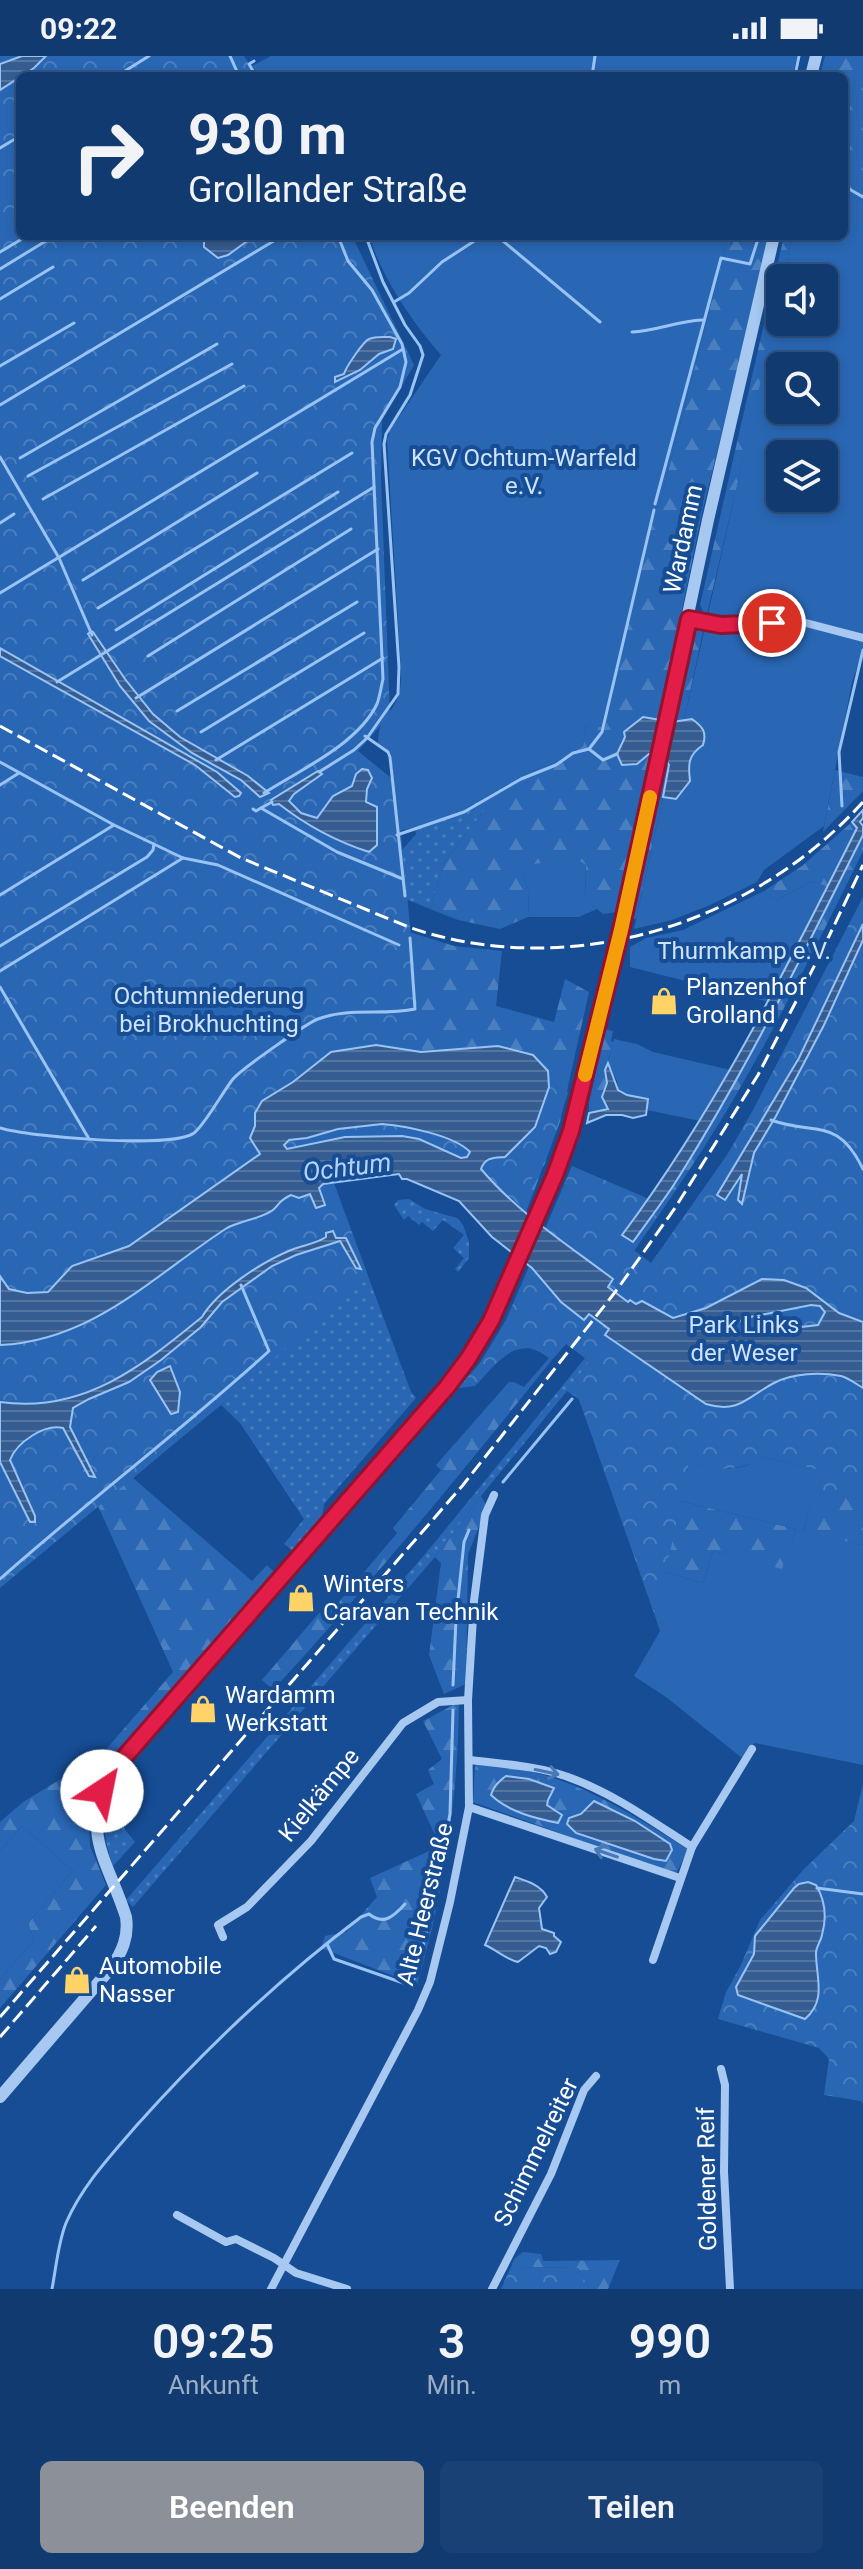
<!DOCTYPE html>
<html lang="de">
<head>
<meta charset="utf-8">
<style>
	:root { --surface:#103a70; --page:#194175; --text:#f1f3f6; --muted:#9cadc3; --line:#305483; --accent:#8c9099 }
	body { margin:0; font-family:Roboto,sans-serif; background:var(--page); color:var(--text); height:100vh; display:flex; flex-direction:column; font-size:30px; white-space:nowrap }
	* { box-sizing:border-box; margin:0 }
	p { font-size:26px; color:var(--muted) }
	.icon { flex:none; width:44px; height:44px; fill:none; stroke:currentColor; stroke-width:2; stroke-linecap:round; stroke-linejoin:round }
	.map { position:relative; height:2233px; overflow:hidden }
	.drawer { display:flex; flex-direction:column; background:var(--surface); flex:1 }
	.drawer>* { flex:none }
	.guide { position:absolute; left:16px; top:16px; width:832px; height:168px; border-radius:12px; box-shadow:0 4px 12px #0003,0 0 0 2px var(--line); background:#103a70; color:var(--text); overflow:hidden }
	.tools { position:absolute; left:766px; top:208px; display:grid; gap:16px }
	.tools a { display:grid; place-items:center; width:72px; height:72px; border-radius:12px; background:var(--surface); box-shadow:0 4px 12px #0003,0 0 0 2px var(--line); font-size:40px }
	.pin { position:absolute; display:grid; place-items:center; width:68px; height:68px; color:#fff; margin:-34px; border:4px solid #fff; border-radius:50%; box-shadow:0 2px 8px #0007 }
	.me { position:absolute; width:88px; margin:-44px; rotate:34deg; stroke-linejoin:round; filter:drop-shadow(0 0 6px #0008) }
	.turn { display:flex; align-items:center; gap:28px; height:168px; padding:0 40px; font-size:36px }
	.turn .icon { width:104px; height:104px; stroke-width:2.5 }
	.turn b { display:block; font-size:56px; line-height:68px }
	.eta { display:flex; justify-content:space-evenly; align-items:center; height:136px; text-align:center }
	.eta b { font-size:48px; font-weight:600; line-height:56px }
	.action { display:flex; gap:16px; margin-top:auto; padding:16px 40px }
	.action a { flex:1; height:92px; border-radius:12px; background:var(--accent); color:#fff; font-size:32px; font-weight:600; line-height:92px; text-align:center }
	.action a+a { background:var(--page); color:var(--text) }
	.status { display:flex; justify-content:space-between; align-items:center; height:56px; padding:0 40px; background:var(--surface); direction:ltr }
	.status svg { height:22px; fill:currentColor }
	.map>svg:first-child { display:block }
</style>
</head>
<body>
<div class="status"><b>09:22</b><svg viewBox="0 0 49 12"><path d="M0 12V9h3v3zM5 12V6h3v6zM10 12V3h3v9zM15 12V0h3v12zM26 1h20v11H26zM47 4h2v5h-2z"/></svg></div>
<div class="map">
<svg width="863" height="2233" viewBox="0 0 863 2233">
	<defs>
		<pattern id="grass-dots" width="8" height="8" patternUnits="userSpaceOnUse" patternTransform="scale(2)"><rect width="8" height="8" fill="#2967b4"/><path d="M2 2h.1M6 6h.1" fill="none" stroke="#497ebf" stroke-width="1.8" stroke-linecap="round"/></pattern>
		<pattern id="forest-firs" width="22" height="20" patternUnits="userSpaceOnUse" patternTransform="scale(2)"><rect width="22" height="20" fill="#2967b4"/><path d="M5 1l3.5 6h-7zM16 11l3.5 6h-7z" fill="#497ebf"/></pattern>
		<pattern id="park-crowns" width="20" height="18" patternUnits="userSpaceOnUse" patternTransform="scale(2)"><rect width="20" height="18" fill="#2967b4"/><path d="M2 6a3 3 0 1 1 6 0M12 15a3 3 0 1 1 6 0" fill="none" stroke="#497ebf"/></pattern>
		<pattern id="water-rules" width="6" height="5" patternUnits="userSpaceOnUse" patternTransform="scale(2)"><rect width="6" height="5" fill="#365d92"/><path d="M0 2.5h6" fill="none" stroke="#5475a2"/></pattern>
	</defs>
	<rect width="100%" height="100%" fill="#164d95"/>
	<g fill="url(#grass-dots)">
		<path d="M482,743L487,751L444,806L430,853L404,842L398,799L416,778L415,771L468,751Z"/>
		<path d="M409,1143L425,1153L457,1162L463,1169L469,1186V1202L458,1216L455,1213L464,1202L453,1192L464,1179L443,1164L433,1175L422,1166L419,1169L408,1160L404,1164L394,1149L398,1144Z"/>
		<path d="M368,1220L411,1336L416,1342L324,1448L322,1461L293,1495L284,1488L304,1463L240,1367L221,1349L282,1291Z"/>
		<path d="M603,1281C629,1303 702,1373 736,1362C744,1360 768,1346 773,1340C778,1334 777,1331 785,1328L792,1330L840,1327L863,1340V1444L813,1435L819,1414L839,1411L833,1391L820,1379L794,1383L754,1407L719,1414L689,1407L659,1548L654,1557L579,1343L567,1335L481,1440L435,1501L133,1851L126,1844L426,1497L585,1302L595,1309L597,1305L588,1298Z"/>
		<path d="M114,1728C109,1753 120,1768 135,1786L113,1810C104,1785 99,1753 114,1728Z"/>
	</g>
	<g fill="url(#forest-firs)" fill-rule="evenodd">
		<path d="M825,0H863V145L844,136V20H820Z"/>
		<path d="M733,180H770L702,457L659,664L643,661L624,676L625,681L620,687L637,708L644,701L651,699L617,856L603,858L585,843L586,809L522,818L529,835L528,861L500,873L458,864L430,853L444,806L487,751L482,743L529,716L555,707L583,690L586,668L605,671L652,457L660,447L726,189H731Z"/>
		<path d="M784,180H792L784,222H780V240L770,290L706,562L700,549Z"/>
		<path d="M698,570L704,571L684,664L673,666L690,580Z"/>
		<path d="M666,704L669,709L663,741L636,863L632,862L631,852L661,709H664Z"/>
		<path d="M835,714L863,721V735L823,776Z"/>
		<path d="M852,766L857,771L827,831L812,825L777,844L764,835L802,810Z"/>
		<path d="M863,779V795C820,883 776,972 726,1056C697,1104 666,1149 634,1195L633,1186C724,1058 793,919 863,779Z"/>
		<path d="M406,875L454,890L502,895L496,950L554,966L565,923L589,936L560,1066L526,1156L497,1132L421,996Z"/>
		<path d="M605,973L613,975L611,985L614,986L605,1014L607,1027L602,1036L608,1053L589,1057V1047Z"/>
		<path d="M348,1166L368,1220C288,1286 212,1356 133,1422L252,1525L267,1509L274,1516L114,1702L84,1730L68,1738L76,1748L88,1754L90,1790L106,1829L0,1952V1924L34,1884L28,1867L73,1815L22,1770L0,1795V1766L23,1746L102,1698L173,1616L94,1441Z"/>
		<path d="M549,1302L552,1304C462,1416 371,1528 273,1634L262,1624L319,1557L333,1553L397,1477L393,1472L441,1414L436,1409L509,1326H514L524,1331Z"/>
		<path d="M813,1435L863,1444V1489L803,1477Z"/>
		<path d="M481,1440L487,1451L468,1498L466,1628L444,1638L429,1599L441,1507L435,1501Z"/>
		<path d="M680,1445L796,1473L782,1514L713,1495L703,1527L665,1516Z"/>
		<path d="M459,1646C458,1743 444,1837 417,1929L321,1892L325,1880L346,1876L377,1841L370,1822L440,1790L416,1738L434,1728L428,1714L442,1703L423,1665Z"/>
		<path d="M477,1708C555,1709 623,1752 687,1793V1796L677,1816L671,1817L473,1746L475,1711ZM506,1720L554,1732L547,1749L537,1763L499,1746L492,1735L500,1724ZM594,1745L613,1756L633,1795L577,1777L570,1762L581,1758Z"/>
		<path d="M523,2196L541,2198L543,2205L620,2204L608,2233H589L578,2212L511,2211L514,2203Z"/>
	</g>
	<g fill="url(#park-crowns)">
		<path d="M0,0H244L256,20H20V180H352L414,309L382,364L381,422L390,659L358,695L396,726L422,994L500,989L532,998L557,1012L568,1037L544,1110L522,1133L515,1145L527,1155L510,1197L459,1145L407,1123H402L399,1118L334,1127L368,1220L221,1349L0,1532Z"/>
		<path d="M863,841V1444L813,1435L818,1414L764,1401C739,1416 716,1414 689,1407L659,1548L654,1557L579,1343L568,1334L589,1305L566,1288L552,1304C547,1301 541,1296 535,1294C510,1285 490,1315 475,1330L458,1332L480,1307L506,1264L572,1110L649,1143L663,1152L634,1194L651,1207L727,1099L753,1054Z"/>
		<path d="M863,1728V2048L861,2045L824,2039L829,2003L819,1992L718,1963L726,1936L740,1911L760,1864L803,1814L854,1765Z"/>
		<path d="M511,2211L578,2212L589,2233H501Z"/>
	</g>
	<g fill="#2967b4" fill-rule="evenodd">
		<path d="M271,0H797L793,20H260L252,10Z"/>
		<path d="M844,136L863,145V595L852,626L824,770L764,814L757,826L710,849L672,864L634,873L663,741L679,739C682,734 689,728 690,723C693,704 682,702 703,689L692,663L684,664L780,240V266H824V222H784L792,180H844ZM780,310H824V354H780ZM780,398H824V442H780Z"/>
		<path d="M369,180H733L730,190L726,189L660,447L652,457L605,672L586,668L583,690L555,707L529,716L468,751L421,770L399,775L391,697L378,687C379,658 389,663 398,641C401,633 401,624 401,615L387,384L390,374L441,299C411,265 383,223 369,180Z"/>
		<path d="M573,801L586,809L585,842L597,853L579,861H528L529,835L522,818L530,809Z"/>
		<path d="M812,825L827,831L769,946L630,911V891L646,882L683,874L764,835L777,844Z"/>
		<path d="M614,983L637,988L653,996L731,1014L700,1065L647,1054L648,1043L627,1039L618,1034L617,1025L608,1007Z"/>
		<path d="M764,1401L819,1414L803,1476L863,1489V1709L755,1687L748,1692L742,1702L666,1641L634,1620L660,1575L654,1557L659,1548L665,1516L703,1527L713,1495L782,1513L796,1473L680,1445L689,1407C716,1414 739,1417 764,1401Z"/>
		<path d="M22,1770L73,1815L28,1867L34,1884L0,1924V1795Z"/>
	</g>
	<g fill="url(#water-rules)" stroke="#99c3f4" stroke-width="2" fill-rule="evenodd">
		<path d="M22,0H46L34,12L0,34V8Z"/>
		<path d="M204,180H254L228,199L218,202L204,191Z"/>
		<path d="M390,281L396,283L393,293L379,298L360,314L335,326V321L344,318C346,311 363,286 369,283C375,280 384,281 390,281Z"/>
		<path d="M91,575L93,576L125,623L153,658L180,681L248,720L269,737L260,741L241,724L192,697L149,665L120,630L88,578Z"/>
		<path d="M0,592L217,716L241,737L239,740L235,741L195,709L0,600Z"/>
		<path d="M643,661L672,666L692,663C703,671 707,676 703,689C688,699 688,708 690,725L676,743L663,741L669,709L666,704L649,698L637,708L622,709L617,698L625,681L624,676Z"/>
		<path d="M362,713L368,714L372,722L367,733L366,746L377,751V789L369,796C335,785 307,770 279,748L273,749L271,744L318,715L322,718L294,738L289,745L301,757L317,762L333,740L352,730L356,718Z"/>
		<path d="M863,754V762L860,766L863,770V779C804,896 746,1015 675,1127C662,1147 647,1166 633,1186L622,1179C717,1052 786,913 857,772L852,766Z"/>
		<path d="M863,868V884L824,969L776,1060L754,1097L742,1148L738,1144L742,1118L725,1144L717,1139L799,1002Z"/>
		<path d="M376,989L421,996L498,990L533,999L548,1015L549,1031L535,1071L505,1101C494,1102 485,1101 481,1113C518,1157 568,1189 613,1223L608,1231L628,1246L630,1244L636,1248L642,1245L673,1262L706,1252L762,1223L784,1224L806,1232L839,1257L863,1266V1332C856,1328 849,1322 841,1320C820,1316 793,1317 774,1327C747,1341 739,1358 706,1348L605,1279L609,1273L589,1258L584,1264L561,1246L532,1212L492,1181L459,1145L407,1123H402L399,1118L323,1128L319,1132L325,1149L316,1152L310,1138L299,1142L291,1139C278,1145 282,1146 273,1154C263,1162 240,1165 227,1172C154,1219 93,1285 0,1289V1220L9,1233L27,1237L48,1236L72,1210L129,1190L260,1098L250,1082L255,1070V1057L262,1045L293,1026L331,996ZM382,1068C405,1070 454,1079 470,1096L467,1101L461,1102L419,1083L402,1080L345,1081L287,1093L284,1089L289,1084L307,1082L338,1073ZM811,1249L820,1250L825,1256L818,1269L748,1277L737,1276L734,1269L745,1262Z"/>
		<path d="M608,1007L618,1034L627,1039L648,1043L646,1059L633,1062L622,1059H606L587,1067L589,1057L608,1053L602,1041L607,1027L605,1014Z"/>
		<path d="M333,1175L336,1182H346L361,1213L356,1212L340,1185L296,1199L272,1210L222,1246L201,1271L161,1304L129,1326L89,1343L73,1352L70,1371L95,1421L89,1420L63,1372C44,1368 17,1386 10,1404L35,1460V1466H30L0,1406V1346C83,1358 142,1310 202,1261C218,1234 262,1206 291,1194C303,1189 316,1188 326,1181V1177Z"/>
		<path d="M170,1310L180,1336L178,1356L171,1358L150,1324L157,1316Z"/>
		<path d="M506,1720L529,1723L554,1732L548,1744L547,1749L562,1759L558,1767C534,1762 509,1756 491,1739C493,1731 499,1725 506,1720Z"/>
		<path d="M594,1745L635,1765L670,1788L672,1794L666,1805L654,1803L576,1777L567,1768L569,1762L581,1758Z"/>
		<path d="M515,1821C527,1825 541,1829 547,1841L539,1852L542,1873L554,1877V1880L561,1886L556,1896L550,1898L546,1892L539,1890L518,1906C505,1903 497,1894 485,1889Z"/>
		<path d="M808,1826L816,1829C825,1844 827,1861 822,1879C821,1885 816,1891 816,1897C816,1922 827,1944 805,1963L738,1939L736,1931L754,1898L755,1880L794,1832L799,1828Z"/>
	</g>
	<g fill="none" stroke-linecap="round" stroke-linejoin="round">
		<g stroke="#99c3f4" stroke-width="3">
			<path d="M230,0L239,20"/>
			<path d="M254,5L249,8L256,20"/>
			<path d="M117,20L149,0"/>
			<path d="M592,20L595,0"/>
			<path d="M795,20L799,0"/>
			<path d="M0,92L20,80"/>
			<path d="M844,130L863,141"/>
			<path d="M497,180L600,266"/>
			<path d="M0,196L27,180"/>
			<path d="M0,213L54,180"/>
			<path d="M0,243L53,211"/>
			<path d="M394,246L409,237L442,206L482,180"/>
			<path d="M632,276C656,275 678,265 702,264"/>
			<path d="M0,310L74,267"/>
			<path d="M0,349L282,180"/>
			<path d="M0,401L59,502L92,579"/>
			<path d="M20,402L217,288"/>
			<path d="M28,420L232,308"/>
			<path d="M43,443L244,330"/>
			<path d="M655,448L721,202L750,208L759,180"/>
			<path d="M0,467L14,458"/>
			<path d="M83,524L257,417"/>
			<path d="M0,537L403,293"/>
			<path d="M98,552L352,397"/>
			<path d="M116,574L338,436"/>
			<path d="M148,600L351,473"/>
			<path d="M57,626L374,431"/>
			<path d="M136,642L378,493"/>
			<path d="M177,655L357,546"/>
			<path d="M201,676L364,577"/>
			<path d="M365,680L388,696L390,701L405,840"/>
			<path d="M589,693L602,676L654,454"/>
			<path d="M216,704L383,602"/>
			<path d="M0,706L114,769L183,802L218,809L399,889"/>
			<path d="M319,716L354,694L367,682L398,638L399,611L384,388L386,378L410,339L423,299L420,290L405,269L383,226L368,186L379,180"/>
			<path d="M0,729L19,717"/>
			<path d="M264,737C300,714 358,688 377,648C380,640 381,631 383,623L372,386L375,372L400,331L406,306L402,288L372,234L348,205L338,180"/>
			<path d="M842,750L839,696L863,594"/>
			<path d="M261,752L272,746"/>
			<path d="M253,753L256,755L261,752L337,796L403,823"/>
			<path d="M397,779L464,756L521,723L556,709L573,697L589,693L603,704L617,698"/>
			<path d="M0,839L114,769"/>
			<path d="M0,890L147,801L153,794L154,788"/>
			<path d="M0,915L183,802"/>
			<path d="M0,931L89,1083"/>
			<path d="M771,1064C815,1080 837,1060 863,1113"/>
			<path d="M0,1072C28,1081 172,1093 194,1077C204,1070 224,1034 233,1023C240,1014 307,967 318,963C350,951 383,960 415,953L410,882"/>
			<path d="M503,1426L572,1343"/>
			<path d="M0,1523C88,1445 182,1374 269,1295L241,1229"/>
			<path d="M453,1629L456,1563L464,1486L469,1474"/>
			<path d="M817,1832L863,1838"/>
			<path d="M327,1888L334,1903L412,1930L426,1878L450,1758L453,1654"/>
			<path d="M52,2233C56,2212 58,2187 66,2167C82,2130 111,2099 137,2069C205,1993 280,1922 361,1861L369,1858C384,1870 394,1860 405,1848"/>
		</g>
		<g stroke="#a6c8f1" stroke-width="8">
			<path d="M689,563L721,569L806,567L863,582"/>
			<path d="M470,1704C502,1708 538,1710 568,1721C613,1737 653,1766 692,1791"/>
			<path d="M469,1751L680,1822"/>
			<path d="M223,1881L218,1869L247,1851L311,1785L403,1667L438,1646L468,1644"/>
			<path d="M653,1904L692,1791L752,1693"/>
			<path d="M721,2013L725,2029L724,2116L730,2233"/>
			<path d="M177,2159L226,2186L236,2183L274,2202L296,2217L347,2233"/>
			<path d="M271,2233L418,1954L430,1926L450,1846L469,1751L468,1644L474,1545L485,1459L494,1439"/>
			<path d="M492,2233L551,2118L584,2034L596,2020"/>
		</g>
		<g stroke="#a6c8f1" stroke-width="12">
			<path d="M811,20L816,0"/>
			<path d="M0,2041L111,1912C122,1896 129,1881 126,1861C107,1801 78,1777 114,1713L456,1320L491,1265L555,1119L571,1075L621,874L708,464L774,180"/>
		</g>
		<g stroke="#fff" stroke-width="3" stroke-dasharray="14 6" stroke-linecap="butt">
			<path d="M0,670L241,802L411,872C570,925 752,869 863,746"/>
			<path d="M0,1961L463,1429L616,1235L675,1152L758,1019L821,897L863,809"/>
			<path d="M0,1981L96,1870"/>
		</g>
	</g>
	<defs><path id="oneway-shaft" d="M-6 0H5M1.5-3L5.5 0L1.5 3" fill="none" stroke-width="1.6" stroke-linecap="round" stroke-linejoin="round" transform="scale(2)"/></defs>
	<g stroke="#4878b5">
		<use href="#oneway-shaft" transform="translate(547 1716) rotate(12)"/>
		<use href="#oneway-shaft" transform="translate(606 1797) rotate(-161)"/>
	</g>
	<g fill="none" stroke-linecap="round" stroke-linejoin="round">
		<defs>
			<path id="route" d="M102,1735L114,1713L447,1331L468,1303L491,1265L555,1119L571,1075L621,874L689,563L721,569L772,567"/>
		</defs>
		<use href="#route" stroke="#92132f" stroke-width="20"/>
		<use href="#route" stroke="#e11d48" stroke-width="14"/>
		<path stroke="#f59e0b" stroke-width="14" d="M585,1019L621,874L650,741"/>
	</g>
	<defs>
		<symbol id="shop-bare" viewBox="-9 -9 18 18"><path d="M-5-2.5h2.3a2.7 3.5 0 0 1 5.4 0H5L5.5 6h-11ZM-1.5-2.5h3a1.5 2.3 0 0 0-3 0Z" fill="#ffd367" stroke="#164d95" stroke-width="2.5" paint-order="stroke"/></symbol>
	</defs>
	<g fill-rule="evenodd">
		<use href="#shop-bare" x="644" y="925" width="40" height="40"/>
		<use href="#shop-bare" x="281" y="1522" width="40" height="40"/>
		<use href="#shop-bare" x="183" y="1633" width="40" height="40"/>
		<use href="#shop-bare" x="57" y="1904" width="40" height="40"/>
	</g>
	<g text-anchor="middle" stroke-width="8" stroke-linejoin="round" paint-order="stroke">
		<g font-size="24" fill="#cee3fc" stroke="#164d95">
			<text x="524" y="410">KGV Ochtum-Warfeld<tspan x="524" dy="28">e.V.</tspan></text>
			<text x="744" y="903">Thurmkamp e.V.</text>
			<text x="209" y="948">Ochtumniederung<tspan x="209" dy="28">bei Brokhuchting</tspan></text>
			<text x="744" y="1277">Park Links<tspan x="744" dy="28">der Weser</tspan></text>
		</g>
		<g font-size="24" fill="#fff" stroke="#164d95">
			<text transform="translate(683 483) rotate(-78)" y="8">Wardamm</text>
			<text transform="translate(319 1739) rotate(-51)" y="8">Kielkämpe</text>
			<text transform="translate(425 1848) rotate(-76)" y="8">Alte Heerstraße</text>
			<text transform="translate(536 2096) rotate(-64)" y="8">Schimmelreiter</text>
			<text transform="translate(707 2123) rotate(-91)" y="8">Goldener Reif</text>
		</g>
		<g font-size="24" fill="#fff" stroke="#164d95" text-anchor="start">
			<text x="686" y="939">Planzenhof<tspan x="686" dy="28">Grolland</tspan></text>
			<text x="323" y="1536">Winters<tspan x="323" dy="28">Caravan Technik</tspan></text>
			<text x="225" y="1647">Wardamm<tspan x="225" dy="28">Werkstatt</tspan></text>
			<text x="99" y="1918">Automobile<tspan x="99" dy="28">Nasser</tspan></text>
		</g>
		<g font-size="26" font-style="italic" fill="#b3d2f8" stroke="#164d95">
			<text transform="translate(347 1111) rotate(-7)" y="9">Ochtum</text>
		</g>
	</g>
</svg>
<div class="tools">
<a><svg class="icon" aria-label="sound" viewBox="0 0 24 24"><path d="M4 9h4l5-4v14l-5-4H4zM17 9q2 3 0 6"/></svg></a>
<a><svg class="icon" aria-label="search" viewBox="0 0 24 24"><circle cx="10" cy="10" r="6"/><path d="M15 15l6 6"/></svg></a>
<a><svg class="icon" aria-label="layers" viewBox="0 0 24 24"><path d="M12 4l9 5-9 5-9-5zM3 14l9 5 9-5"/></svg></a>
</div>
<div class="pin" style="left:772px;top:567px;background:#d93025"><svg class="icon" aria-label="arrive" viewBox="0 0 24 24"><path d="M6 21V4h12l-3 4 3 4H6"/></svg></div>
<svg class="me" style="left:102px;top:1735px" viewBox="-20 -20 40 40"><circle r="19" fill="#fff"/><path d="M0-13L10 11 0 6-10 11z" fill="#e11d48"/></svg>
<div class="guide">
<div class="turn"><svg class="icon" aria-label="right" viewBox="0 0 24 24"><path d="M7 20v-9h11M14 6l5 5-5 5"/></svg><div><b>930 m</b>Grollander Straße</div></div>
</div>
</div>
<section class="drawer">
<div class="eta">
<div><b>09:25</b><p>Ankunft</p></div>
<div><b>3</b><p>Min.</p></div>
<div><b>990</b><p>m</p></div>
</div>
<div class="action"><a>Beenden</a><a>Teilen</a></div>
</section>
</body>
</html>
